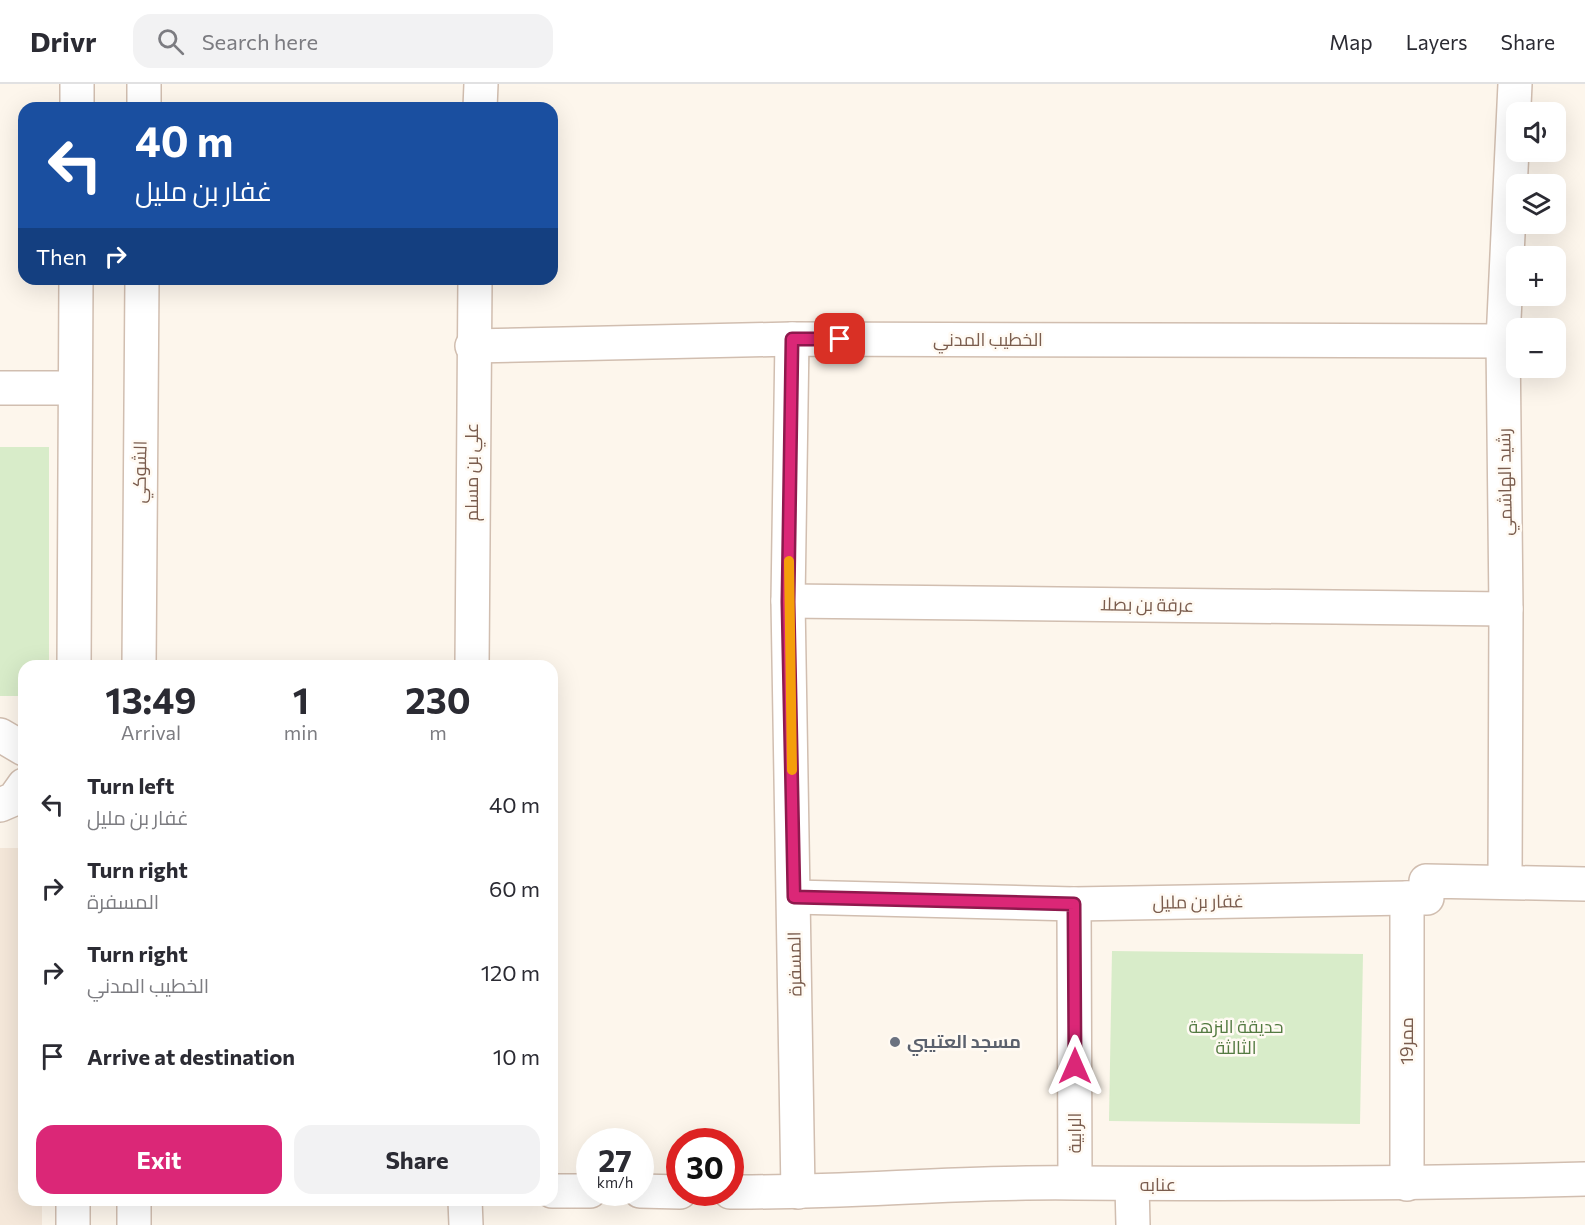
<!DOCTYPE html>
<html lang="en">
<head>
<meta charset="utf-8">
<style>
	:root { --surface:#fff; --page:#f2f2f3; --text:#2b2b33; --muted:#7c7c81; --line:#e1e1e2; --accent:#db2777 }
	body { margin:0; font-family:Commissioner,Cairo,sans-serif; background:var(--page); color:var(--text); height:100vh; display:flex; flex-direction:column; font-size:22px; white-space:nowrap }
	* { box-sizing:border-box; margin:0 }
	p { font-size:20px; color:var(--muted) }
	.icon { flex:none; width:33px; height:33px; fill:none; stroke:currentColor; stroke-width:2; stroke-linecap:round; stroke-linejoin:round }
	.map { position:relative; flex:1; overflow:hidden }
	.drawer { position:absolute; left:18px; top:576px; width:540px; height:546px; display:flex; flex-direction:column; background:var(--surface); border-radius:18px; box-shadow:0 6px 24px #0002 }
	.drawer>* { flex:none }
	.hud { position:absolute; left:18px; top:18px; width:540px; height:183px; border-radius:18px; box-shadow:0 6px 24px #0002; background:#1a4fa0; color:#fff; overflow:hidden }
	.fabs { position:absolute; left:1506px; top:18px; display:grid; gap:12px }
	.fabs a { display:grid; place-items:center; width:60px; height:60px; border-radius:12px; background:var(--surface); box-shadow:0 6px 24px #0002; font-size:30px }
	.speed { position:absolute; left:576px; top:1044px; display:flex; gap:12px; font-size:30px; font-weight:700; text-align:center }
	.speed>* { display:grid; place-content:center; width:78px; height:78px; border-radius:50%; background:var(--surface); box-shadow:0 6px 24px #0002; line-height:1 }
	.speed small { font-size:15px; font-weight:400 }
	.speed .limit { border:9px solid #d22; background:#fff; color:#111 }
	.pin { position:absolute; display:grid; place-items:center; width:51px; height:51px; color:#fff; margin:-26px; border-radius:12px; box-shadow:0 3px 9px #0006 }
	.me { position:absolute; width:66px; margin:-33px; rotate:0deg; stroke-linejoin:round; filter:drop-shadow(0 0 4px #0008) }
	.turn { display:flex; align-items:center; gap:21px; height:126px; padding:0 18px; font-size:27px }
	.turn .icon { width:78px; height:78px; stroke-width:2.5 }
	.turn b { display:block; font-size:42px; line-height:51px }
	.then { display:flex; align-items:center; height:57px; padding:0 18px; background:#0003; gap:12px; font-size:22px }
	.eta { display:flex; justify-content:space-evenly; align-items:center; height:102px; text-align:center }
	.eta b { font-size:36px; font-weight:700; line-height:42px }
	.cta { display:flex; gap:12px; margin-top:auto; padding:12px 18px }
	.cta a { flex:1; height:69px; border-radius:18px; background:var(--accent); color:#fff; font-size:24px; font-weight:700; line-height:69px; text-align:center }
	.cta a+a { background:var(--page); color:var(--text) }
	ul { padding:0; list-style:none }
	li { display:flex; align-items:center; gap:18px; height:84px; padding:0 18px }
	li div { flex:1 }
	li b { display:block; font-size:22px }
	li em { font-style:normal }
	header { display:flex; align-items:center; gap:36px; box-sizing:border-box; height:84px; padding:0 30px; background:var(--surface); border-bottom:2px solid var(--line) }
	header strong { font-size:28px }
	nav { display:flex; gap:33px; margin-inline-start:auto; font-size:21px }
	.search { width:420px; height:54px; background:var(--page); display:flex; align-items:center; gap:15px; box-sizing:border-box; padding:0 21px; border-radius:18px; color:var(--muted); font-size:22px }
	.map>svg:first-child { display:block }
</style>
</head>
<body>
<header>
<strong>Drivr</strong>
<div class="search"><svg class="icon" aria-label="search" viewBox="0 0 24 24"><circle cx="10" cy="10" r="6"/><path d="M15 15l6 6"/></svg>Search here</div>
<nav><a>Map</a><a>Layers</a><a>Share</a></nav>
</header>
<div class="map">
<svg width="1585" height="1141" viewBox="0 0 1585 1141">
	<rect width="100%" height="100%" fill="#fdf6ec"/>
	<path fill="#f5e8da" d="M0,764H24V1116H42V1141H0Z"/>
	<g fill="#d8ecc9">
		<path d="M0,363H49V582H24V612H0Z"/>
		<path d="M1112,867L1363,870L1360,1040L1109,1037Z"/>
	</g>
	<g fill="none" stroke-linecap="round" stroke-linejoin="round">
		<defs>
			<g id="minor">
				<path d="M77,24V0"/>
				<path d="M144,24V0"/>
				<path d="M480,24L481,0"/>
				<path d="M792,255L788,517L798,1108"/>
				<path d="M472,262L792,255L1503,257"/>
				<path d="M0,304H75"/>
				<path d="M788,517L1506,525"/>
				<path d="M74,582L76,195"/>
				<path d="M139,582L142,195"/>
				<path d="M472,582L475,195"/>
				<path d="M0,651L24,665"/>
				<path d="M0,721L14,715L24,701"/>
				<path d="M1505,797L1506,525L1503,257L1515,0"/>
				<path d="M794,813L1074,820L1407,814H1427L1426,797L1585,800"/>
				<path d="M1074,820L1075,1098"/>
				<path d="M1407,1100V814"/>
				<path d="M1132,1101L1133,1141"/>
				<path d="M552,1107H590"/>
				<path d="M640,1107L680,1108"/>
				<path d="M730,1108C846,1109 961,1097 1076,1099C1246,1100 1415,1100 1585,1095"/>
				<path d="M465,1116L466,1141"/>
				<path d="M73,1141V1116"/>
				<path d="M134,1141V1116"/>
			</g>
		</defs>
		<use href="#minor" stroke="#d1beb0" stroke-width="36"/>
		<use href="#minor" stroke="#fff" stroke-width="33"/>
	</g>
	<g fill="none" stroke-linecap="round" stroke-linejoin="round">
		<defs>
			<path id="route" d="M840,255H792L788,518L794,813L1074,820L1075,982"/>
		</defs>
		<use href="#route" stroke="#8e194d" stroke-width="15"/>
		<use href="#route" stroke="#db2777" stroke-width="10"/>
		<path stroke="#f59e0b" stroke-width="10" d="M789,477L792,686"/>
	</g>
	<circle fill="#6b7280" stroke="#fffaf3" stroke-width="2" cx="895" cy="958" r="6"/>
	<g text-anchor="middle" stroke-width="5" stroke-linejoin="round" paint-order="stroke">
		<g font-size="18" fill="#7a5c4d" stroke="#fffaf3">
			<text x="988" y="262">الخطيب المدني</text>
			<text transform="translate(140 388) rotate(-89)" y="6">الشوكي</text>
			<text transform="translate(472 388) rotate(-90)" y="6">علي بن مسلم</text>
			<text transform="translate(1505 398) rotate(-91)" y="6">رشيد الهاشمي</text>
			<text transform="translate(1147 521) rotate(1)" y="6">عرفة بن بصلا</text>
			<text transform="translate(1198 818) rotate(-1)" y="6">غفار بن مليل</text>
			<text transform="translate(795 880) rotate(-91)" y="6">المسفرة</text>
			<text transform="translate(1407 957) rotate(-90)" y="6">ممر19</text>
			<text transform="translate(1075 1049) rotate(-90)" y="6">الرابية</text>
			<text x="1158" y="1107">عنابه</text>
		</g>
		<g font-size="18" fill="#537a41" stroke="#fffaf3">
			<text x="1236" y="949">حديقة النزهة<tspan x="1236" dy="21">الثالثة</tspan></text>
		</g>
		<g font-size="18" font-weight="bold" fill="#5b616d" stroke="#fffaf3" text-anchor="start">
			<text x="907" y="964">مسجد العتيبي</text>
		</g>
	</g>
</svg>
<div class="fabs">
<a><svg class="icon" aria-label="sound" viewBox="0 0 24 24"><path d="M4 9h4l5-4v14l-5-4H4zM17 9q2 3 0 6"/></svg></a>
<a><svg class="icon" aria-label="layers" viewBox="0 0 24 24"><path d="M12 4l9 5-9 5-9-5zM3 14l9 5 9-5"/></svg></a>
<a>+</a>
<a>−</a>
</div>
<div class="speed"><div>27<small>km/h</small></div><div class="limit">30</div></div>
<div class="pin" style="left:840px;top:255px;background:#d93025"><svg class="icon" aria-label="arrive" viewBox="0 0 24 24"><path d="M6 21V4h12l-3 4 3 4H6"/></svg></div>
<svg class="me" style="left:1075px;top:982px" viewBox="-20 -20 40 40"><path d="M0-17L14 15 0 8-14 15z" fill="#db2777" stroke="#fff" stroke-width="4"/></svg>
<div class="hud">
<div class="turn"><svg class="icon" aria-label="left" viewBox="0 0 24 24"><path d="M17 20v-9H6M10 6l-5 5 5 5"/></svg><div><b>40 m</b>غفار بن مليل</div></div>
<div class="then">Then<svg class="icon" aria-label="right" viewBox="0 0 24 24"><path d="M7 20v-9h11M14 6l5 5-5 5"/></svg></div>
</div>
<section class="drawer">
<div class="eta">
<div><b>13:49</b><p>Arrival</p></div>
<div><b>1</b><p>min</p></div>
<div><b>230</b><p>m</p></div>
</div>
<ul>
<li><svg class="icon" aria-label="left" viewBox="0 0 24 24"><path d="M17 20v-9H6M10 6l-5 5 5 5"/></svg><div><b>Turn left</b><p>غفار بن مليل</p></div><em>40 m</em></li>
<li><svg class="icon" aria-label="right" viewBox="0 0 24 24"><path d="M7 20v-9h11M14 6l5 5-5 5"/></svg><div><b>Turn right</b><p>المسفرة</p></div><em>60 m</em></li>
<li><svg class="icon" aria-label="right" viewBox="0 0 24 24"><path d="M7 20v-9h11M14 6l5 5-5 5"/></svg><div><b>Turn right</b><p>الخطيب المدني</p></div><em>120 m</em></li>
<li><svg class="icon" aria-label="arrive" viewBox="0 0 24 24"><path d="M6 21V4h12l-3 4 3 4H6"/></svg><div><b>Arrive at destination</b></div><em>10 m</em></li>
</ul>
<div class="cta"><a>Exit</a><a>Share</a></div>
</section>
</div>
</body>
</html>
